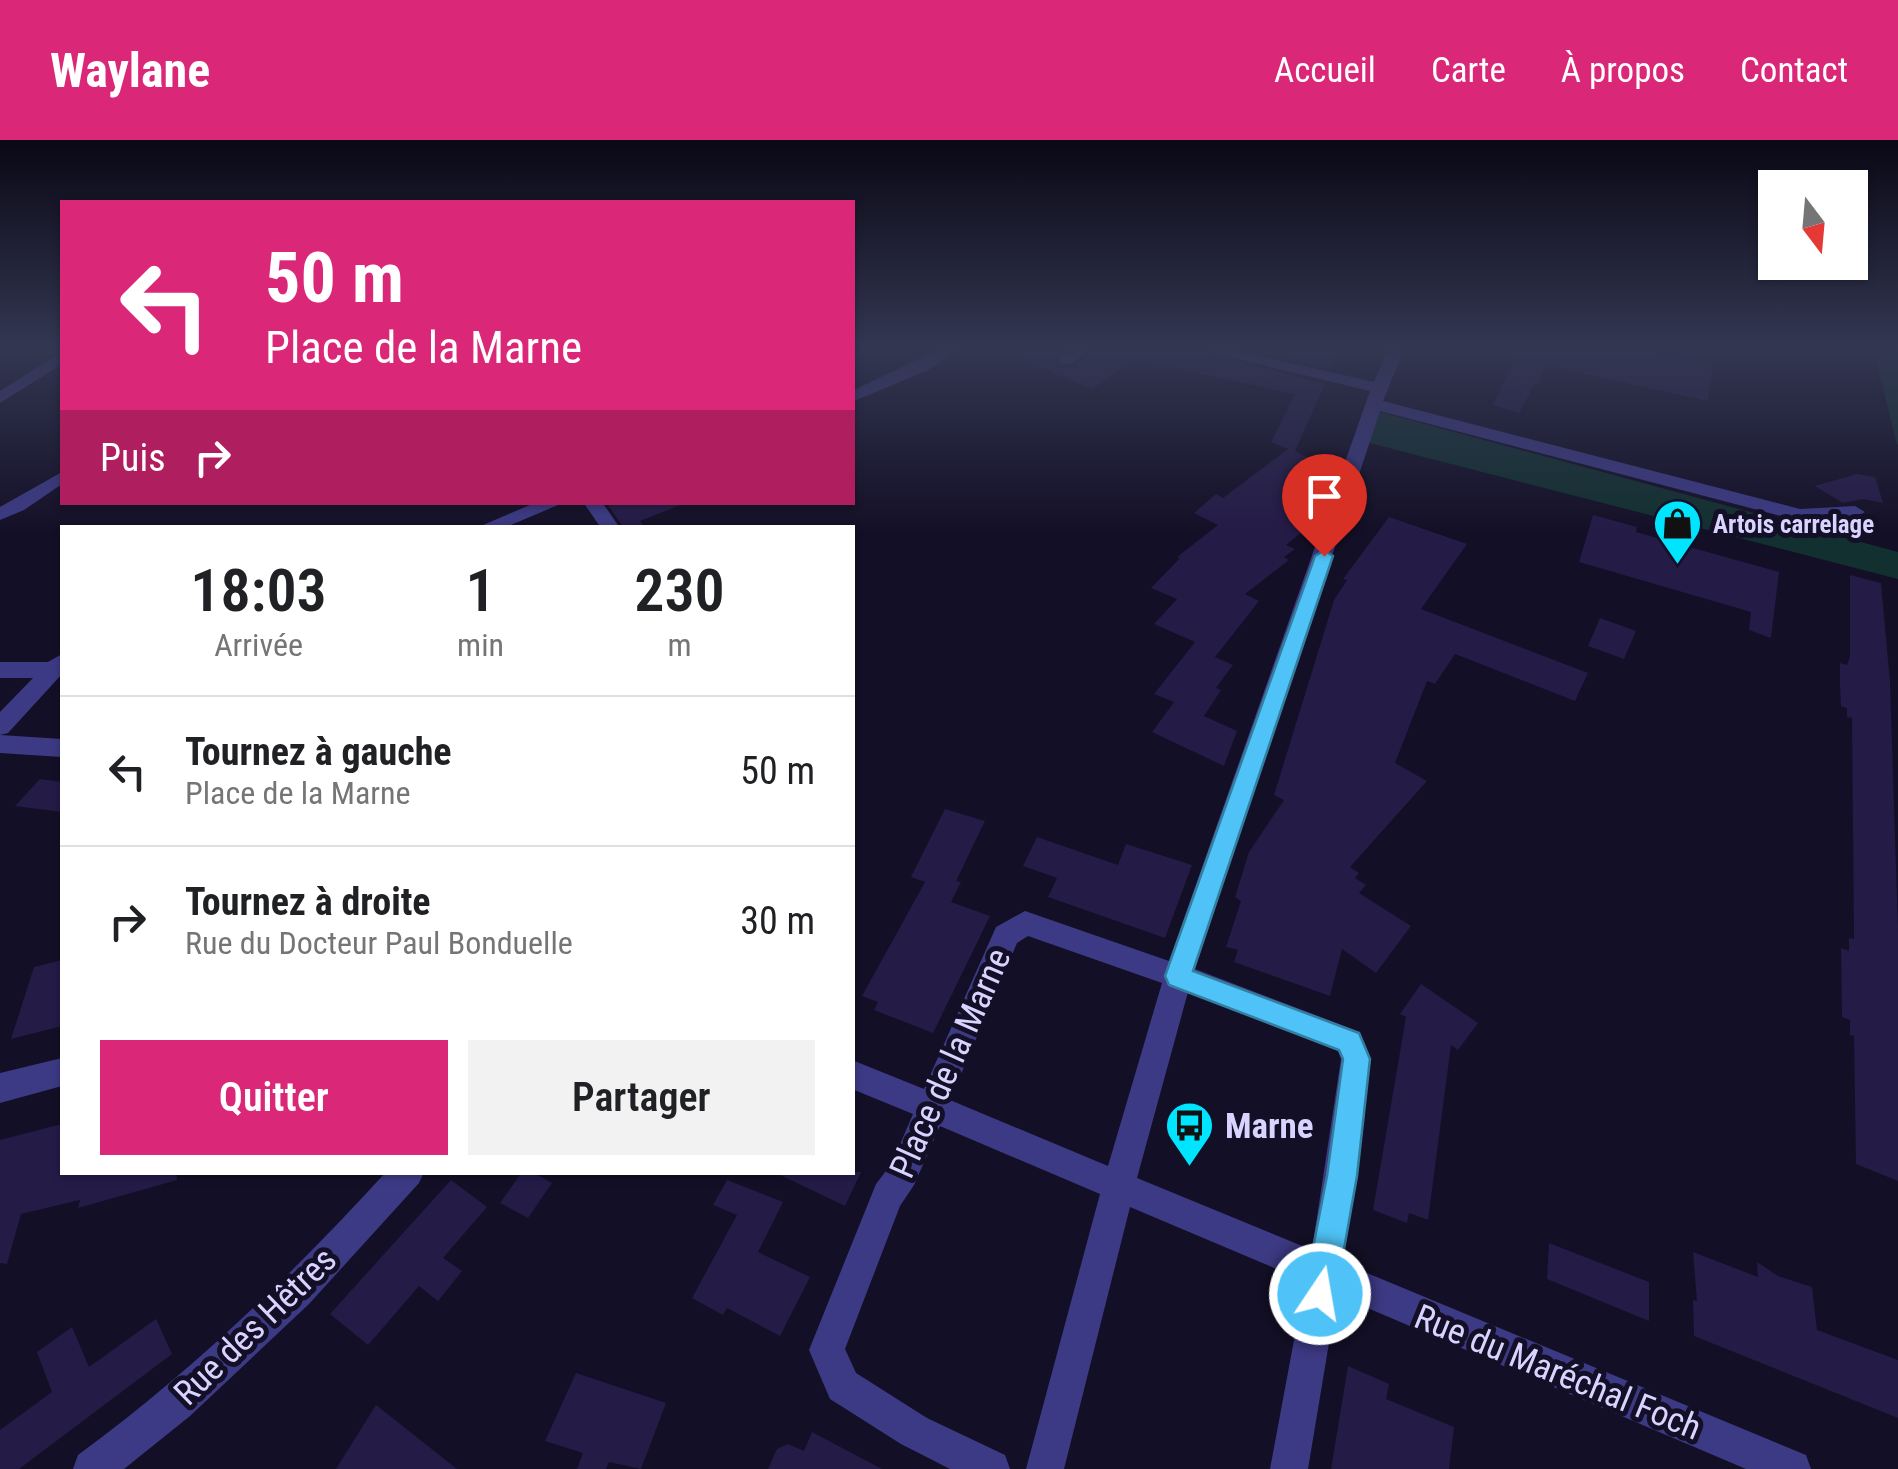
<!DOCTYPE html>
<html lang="fr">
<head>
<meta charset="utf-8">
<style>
	:root { --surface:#fff; --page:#f2f2f2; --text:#202124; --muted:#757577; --line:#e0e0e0; --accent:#db2777 }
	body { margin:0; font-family:"Roboto Condensed",sans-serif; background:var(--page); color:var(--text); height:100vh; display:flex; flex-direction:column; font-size:38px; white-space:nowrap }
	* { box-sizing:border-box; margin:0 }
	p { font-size:32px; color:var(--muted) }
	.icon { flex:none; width:55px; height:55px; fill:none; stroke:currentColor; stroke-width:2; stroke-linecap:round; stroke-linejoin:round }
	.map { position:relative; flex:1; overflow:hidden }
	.details { position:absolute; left:60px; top:385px; width:795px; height:650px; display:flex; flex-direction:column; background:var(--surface); border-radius:0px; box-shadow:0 2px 8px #0004 }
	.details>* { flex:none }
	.banner { position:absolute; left:60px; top:60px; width:795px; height:305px; border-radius:0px; box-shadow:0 2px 8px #0004; background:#db2777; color:#fff; overflow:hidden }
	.needle { width:65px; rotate:164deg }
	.buttons { position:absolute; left:1758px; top:30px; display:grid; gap:20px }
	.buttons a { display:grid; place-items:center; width:110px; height:110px; border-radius:0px; background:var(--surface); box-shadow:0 2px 8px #0004; font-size:50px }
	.pin { position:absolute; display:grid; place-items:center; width:85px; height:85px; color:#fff; margin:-102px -42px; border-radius:50% 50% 50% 0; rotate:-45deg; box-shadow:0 0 10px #0007 }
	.pin .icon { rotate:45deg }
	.me { position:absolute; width:110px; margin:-55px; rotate:12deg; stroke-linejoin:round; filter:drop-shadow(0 0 8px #0008) }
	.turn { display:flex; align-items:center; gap:35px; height:210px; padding:0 40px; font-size:45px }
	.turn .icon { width:130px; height:130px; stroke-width:2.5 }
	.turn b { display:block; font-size:70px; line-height:85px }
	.then { display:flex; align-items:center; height:95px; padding:0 40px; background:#0003; gap:20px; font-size:38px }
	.eta { display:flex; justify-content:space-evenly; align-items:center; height:170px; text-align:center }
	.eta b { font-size:60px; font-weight:600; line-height:70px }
	.action { display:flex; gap:20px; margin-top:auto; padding:20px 40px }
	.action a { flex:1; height:115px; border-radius:0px; background:var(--accent); color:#fff; font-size:40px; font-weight:600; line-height:115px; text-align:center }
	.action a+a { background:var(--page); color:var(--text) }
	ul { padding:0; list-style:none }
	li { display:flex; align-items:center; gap:30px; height:150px; padding:0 40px; border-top:2px solid var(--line) }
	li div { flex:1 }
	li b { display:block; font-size:38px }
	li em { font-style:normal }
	header { display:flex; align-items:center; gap:60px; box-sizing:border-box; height:140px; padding:0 50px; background:var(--accent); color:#fff }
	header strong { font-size:48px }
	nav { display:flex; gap:55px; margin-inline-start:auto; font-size:35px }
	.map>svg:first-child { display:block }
</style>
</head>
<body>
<header>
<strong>Waylane</strong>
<nav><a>Accueil</a><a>Carte</a><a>À propos</a><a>Contact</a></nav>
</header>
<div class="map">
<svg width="1898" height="1329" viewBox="0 0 1898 1329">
	<rect width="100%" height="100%" fill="#130f26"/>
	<g fill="#12302f">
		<path d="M1873,207H1898V306L1896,301Z"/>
		<path d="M1373,270L1898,412V439L1362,301Z"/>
	</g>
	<g fill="#241b47">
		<path d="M1067,207L1056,218L1060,228L1074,227L1095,207H1184L1325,244L1295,311L1313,320L1290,337L1330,354L1322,376L1286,405L1295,409L1284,417L1289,420L1245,454L1259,461L1215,517L1233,525L1216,548L1221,550L1204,576L1237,591L1224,626L1152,592L1174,562L1154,554L1195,502L1154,484L1177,459L1151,448L1180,418L1177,417L1218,385L1194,373L1216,354L1223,358L1288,309L1271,302L1295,254L1132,219L1093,249L993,208Z"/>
		<path d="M1237,207L1319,208L1340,207L1332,229Z"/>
		<path d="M1513,207H1630L1713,225L1708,261L1545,225L1539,245L1535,244L1519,273L1493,265L1515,219L1511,218Z"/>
		<path d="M1857,334L1875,337L1883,363L1863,359L1843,363L1815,346Z"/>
		<path d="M615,362H683V364L640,381L644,388H624L608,365Z"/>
		<path d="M1593,375L1637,387L1636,392L1779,432L1771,498L1749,490L1751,472L1579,422Z"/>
		<path d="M1389,377L1467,404L1421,469L1588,533L1575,561L1455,514L1435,544L1427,541L1395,623L1427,641L1350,727L1359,733L1355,738L1366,745L1359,753L1411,786L1376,833L1342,809L1330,856L1234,822L1238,810L1226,807L1241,761L1235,757L1249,712L1284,660L1274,655L1334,460L1347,440L1343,439Z"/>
		<path d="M1850,435L1881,443L1890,542L1898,790V1041L1856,1024L1854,896L1850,895V880L1842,877L1841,808L1849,811V798L1854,799L1852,578L1847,577V568L1841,566L1840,546V523L1847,525L1850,517Z"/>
		<path d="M1600,478L1636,491L1624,519L1588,506Z"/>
		<path d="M40,639L62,642V672L15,666Z"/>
		<path d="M945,669L985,681L956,741L961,742L951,762L990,776L933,893L874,870L878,862L862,856L925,742L911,737Z"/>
		<path d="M1037,697L1118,725L1126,704L1192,725L1165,798L1048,757L1057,738L1023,726Z"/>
		<path d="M62,820V886L11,899L34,827Z"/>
		<path d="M1421,844L1478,883L1458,910L1451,905L1428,1080L1409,1073L1407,1083L1373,1070L1406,877L1400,874Z"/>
		<path d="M62,984V1032H176L177,1040L78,1068L80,1060L21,1074L7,1124L0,1123V1000Z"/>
		<path d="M522,1032H532L552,1043L528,1078L500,1063Z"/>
		<path d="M774,1032H861L845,1066Z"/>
		<path d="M451,1040L487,1067L443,1118L462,1131L438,1161L419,1146L368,1205L330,1174Z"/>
		<path d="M727,1040L783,1062L758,1112L810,1137L780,1196L727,1168L723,1175L692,1158L737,1075L713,1065Z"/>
		<path d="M1549,1103L1649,1142V1181L1547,1139Z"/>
		<path d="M1693,1112L1758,1137L1757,1122L1778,1136L1812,1147L1817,1190L1898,1220V1278L1694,1196L1693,1160L1697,1161Z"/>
		<path d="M156,1179L172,1214L19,1329H0V1290L52,1252L37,1212L72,1187L89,1227Z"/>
		<path d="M1348,1226L1389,1244L1386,1259L1454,1287L1449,1329H1331Z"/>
		<path d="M576,1233L666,1263L641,1329L609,1322L606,1329H577L583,1313L545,1301Z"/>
		<path d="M376,1265L457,1329H336Z"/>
		<path d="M812,1292L882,1329H768L777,1309L788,1304L804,1311Z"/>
	</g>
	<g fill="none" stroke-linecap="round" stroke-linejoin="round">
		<g fill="#3d3a85" fill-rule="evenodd">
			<path d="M943,207H963L930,229L852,262V251Z"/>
			<path d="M1073,207H1091L1072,224H1060V218Z"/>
			<path d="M1188,207H1219L1374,242L1389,207H1405L1383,261L1800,369L1855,366L1865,372L1855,378L1800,381L1380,271L1195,829L1360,892L1371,919L1343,1123L1806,1315L1811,1329H1746L1337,1155L1308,1329H1270L1305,1141L1130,1067L1064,1329H1026L1100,1054L940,986L914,1045L900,1066L845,1209L856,1233L927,1278L1005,1315L1010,1329H950L901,1304L830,1259L809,1210L876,1044L892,1023L913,974L852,949V920L924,949L996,787L1025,771L1169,821L1370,251ZM1028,796L1162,843L1108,1026L950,960L1017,803ZM1188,852L1338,911L1341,919L1312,1110L1137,1038Z"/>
			<path d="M62,212V224L0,263V251Z"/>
			<path d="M62,332V344L24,370L0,380V367Z"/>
			<path d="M537,362H565L504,388H476Z"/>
			<path d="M583,362H602L620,388H601Z"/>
			<path d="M62,514V534L8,593L0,595L62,599V617L0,613V572L33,538H0V522H48Z"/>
			<path d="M62,918V946L0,963V933Z"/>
			<path d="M386,1032H424L419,1043L309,1164L190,1276L124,1329H73L78,1315C191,1232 291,1136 386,1032Z"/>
		</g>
	</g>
	<linearGradient id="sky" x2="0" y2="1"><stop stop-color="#0a0815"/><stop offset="0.53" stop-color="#333752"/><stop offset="1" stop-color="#333752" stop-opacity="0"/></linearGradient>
	<rect width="1898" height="393" fill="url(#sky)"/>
	<path fill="#4fc3f7" stroke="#337fa1" stroke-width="2.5" d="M1324,410L1333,416L1193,831L1359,893L1370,919L1357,1036L1336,1154L1331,1166L1320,1170L1309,1166L1304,1154L1327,1036L1343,919L1339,910L1169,845L1165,836L1315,416Z"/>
	<defs>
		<symbol id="shop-pin" viewBox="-11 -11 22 30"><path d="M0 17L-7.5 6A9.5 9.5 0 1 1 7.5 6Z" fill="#00e5ff" stroke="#130f26"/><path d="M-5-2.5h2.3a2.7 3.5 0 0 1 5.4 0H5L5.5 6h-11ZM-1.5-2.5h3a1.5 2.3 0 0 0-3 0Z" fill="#111"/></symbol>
		<symbol id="bus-pin" viewBox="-11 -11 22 30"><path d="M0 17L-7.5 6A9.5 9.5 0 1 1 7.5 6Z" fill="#00e5ff" stroke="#130f26"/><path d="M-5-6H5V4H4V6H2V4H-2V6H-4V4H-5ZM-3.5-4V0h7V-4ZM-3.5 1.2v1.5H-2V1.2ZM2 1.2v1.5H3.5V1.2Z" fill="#111"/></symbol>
	</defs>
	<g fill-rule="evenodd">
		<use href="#shop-pin" x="1650" y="356" width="55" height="75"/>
		<use href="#bus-pin" x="1162" y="958" width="55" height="75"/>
	</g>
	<g text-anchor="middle" stroke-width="10" stroke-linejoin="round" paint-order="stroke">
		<g font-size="25" font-weight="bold" fill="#d9d4ff" stroke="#130f26" text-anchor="start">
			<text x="1713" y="393">Artois carrelage</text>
		</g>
		<g font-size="35" fill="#d9d4ff" stroke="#130f26">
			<text transform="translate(950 923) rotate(-66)" y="12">Place de la Marne</text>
			<text transform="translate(255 1186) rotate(-44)" y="12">Rue des Hêtres</text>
			<text transform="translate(1558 1232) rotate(22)" y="12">Rue du Maréchal Foch</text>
		</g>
		<g font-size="35" font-weight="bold" fill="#d9d4ff" stroke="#130f26" text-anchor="start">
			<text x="1225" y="998">Marne</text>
		</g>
	</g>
</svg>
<div class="buttons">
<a><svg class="needle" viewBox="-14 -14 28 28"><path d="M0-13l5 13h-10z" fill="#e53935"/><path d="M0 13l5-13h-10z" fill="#757577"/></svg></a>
</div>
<div class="pin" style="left:1324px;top:416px;background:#d93025"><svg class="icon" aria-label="arrive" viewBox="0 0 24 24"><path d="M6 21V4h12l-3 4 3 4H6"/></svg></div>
<svg class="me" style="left:1320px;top:1154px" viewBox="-20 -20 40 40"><circle r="17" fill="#4fc3f7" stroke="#fff" stroke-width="3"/><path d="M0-11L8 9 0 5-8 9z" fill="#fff"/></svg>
<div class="banner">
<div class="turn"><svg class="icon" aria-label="left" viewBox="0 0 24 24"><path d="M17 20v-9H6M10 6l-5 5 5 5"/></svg><div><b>50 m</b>Place de la Marne</div></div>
<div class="then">Puis<svg class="icon" aria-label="right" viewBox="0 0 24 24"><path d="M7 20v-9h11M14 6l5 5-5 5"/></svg></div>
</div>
<section class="details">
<div class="eta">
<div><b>18:03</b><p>Arrivée</p></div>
<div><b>1</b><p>min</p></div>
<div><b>230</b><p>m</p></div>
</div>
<ul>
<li><svg class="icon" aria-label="left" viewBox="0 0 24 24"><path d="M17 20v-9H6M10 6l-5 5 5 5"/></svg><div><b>Tournez à gauche</b><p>Place de la Marne</p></div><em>50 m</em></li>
<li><svg class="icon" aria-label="right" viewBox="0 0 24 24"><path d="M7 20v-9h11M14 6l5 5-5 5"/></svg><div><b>Tournez à droite</b><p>Rue du Docteur Paul Bonduelle</p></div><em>30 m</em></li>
</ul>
<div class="action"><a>Quitter</a><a>Partager</a></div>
</section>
</div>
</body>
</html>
